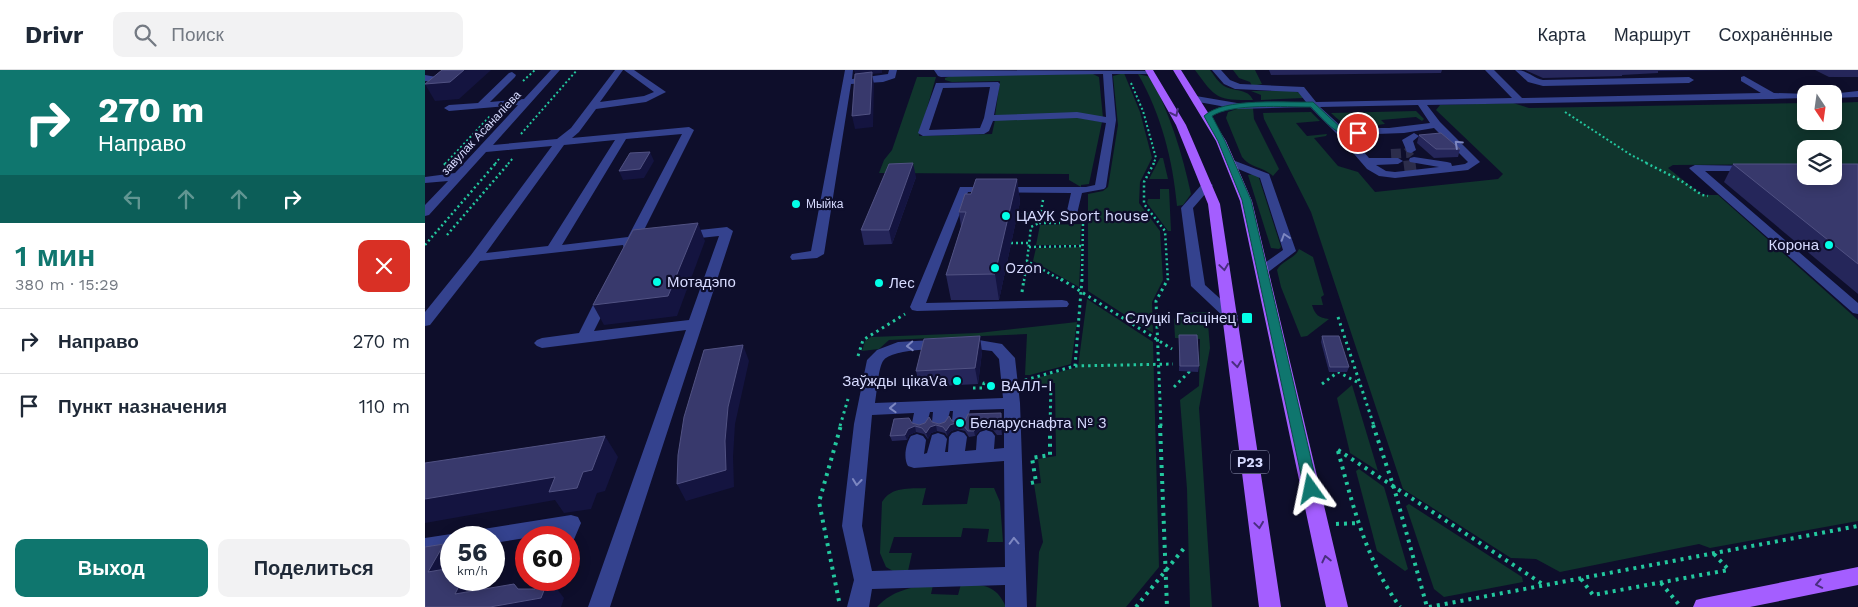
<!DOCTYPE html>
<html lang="ru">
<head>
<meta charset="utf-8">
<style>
	:root { --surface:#fff; --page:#f2f2f3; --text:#1f2937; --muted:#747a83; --line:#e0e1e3; --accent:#0f766e }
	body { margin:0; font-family:"Work Sans",sans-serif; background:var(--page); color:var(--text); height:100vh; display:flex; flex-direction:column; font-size:19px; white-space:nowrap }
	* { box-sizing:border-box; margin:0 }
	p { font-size:16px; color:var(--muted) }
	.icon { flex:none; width:28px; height:28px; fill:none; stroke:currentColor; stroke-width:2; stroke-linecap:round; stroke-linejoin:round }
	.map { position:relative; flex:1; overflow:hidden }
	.panel { display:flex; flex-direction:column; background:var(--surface); width:425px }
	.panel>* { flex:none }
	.banner { background:#0f766e; color:#fff; overflow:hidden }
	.needle { width:32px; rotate:167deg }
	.buttons { position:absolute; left:1372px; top:15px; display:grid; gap:10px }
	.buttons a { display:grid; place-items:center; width:45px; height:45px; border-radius:10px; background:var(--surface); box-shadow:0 2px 12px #0003; font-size:25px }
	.speed { position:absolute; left:15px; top:456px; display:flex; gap:10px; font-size:25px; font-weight:700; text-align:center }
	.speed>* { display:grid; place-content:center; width:65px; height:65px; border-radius:50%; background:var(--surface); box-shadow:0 2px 12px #0003; line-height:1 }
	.speed small { font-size:12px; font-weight:400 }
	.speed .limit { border:8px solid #d22; background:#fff; color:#111 }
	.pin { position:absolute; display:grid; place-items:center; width:42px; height:42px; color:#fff; margin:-21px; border:2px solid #fff; border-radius:50%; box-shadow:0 1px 5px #0007 }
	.me { position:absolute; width:55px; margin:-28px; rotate:348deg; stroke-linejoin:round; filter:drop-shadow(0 0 4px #0008) }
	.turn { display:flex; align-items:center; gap:18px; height:105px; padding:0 15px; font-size:22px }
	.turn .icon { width:65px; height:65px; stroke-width:2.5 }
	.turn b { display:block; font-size:35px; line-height:42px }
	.lanes { display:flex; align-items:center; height:48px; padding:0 15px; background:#0003; justify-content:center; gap:25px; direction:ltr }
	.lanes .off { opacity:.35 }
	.round { display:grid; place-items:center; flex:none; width:52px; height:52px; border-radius:10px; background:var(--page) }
	.head { display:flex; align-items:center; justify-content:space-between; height:85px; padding:0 15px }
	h1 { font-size:30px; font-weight:600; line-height:38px; color:var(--accent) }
	.button { display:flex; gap:10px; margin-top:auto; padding:10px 15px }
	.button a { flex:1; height:58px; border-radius:10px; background:var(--accent); color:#fff; font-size:20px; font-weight:600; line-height:58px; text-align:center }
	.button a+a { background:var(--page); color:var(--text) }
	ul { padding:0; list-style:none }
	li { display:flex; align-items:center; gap:15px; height:65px; padding:0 15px; border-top:1px solid var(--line) }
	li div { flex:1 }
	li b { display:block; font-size:19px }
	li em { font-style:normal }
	header { display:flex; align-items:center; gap:30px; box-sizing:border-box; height:70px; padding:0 25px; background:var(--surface); border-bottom:1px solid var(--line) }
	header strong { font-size:24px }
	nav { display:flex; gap:28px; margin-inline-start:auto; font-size:18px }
	.search { width:350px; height:45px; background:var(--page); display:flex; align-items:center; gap:12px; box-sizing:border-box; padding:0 18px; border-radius:10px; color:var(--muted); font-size:19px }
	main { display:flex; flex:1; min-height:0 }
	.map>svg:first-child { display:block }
</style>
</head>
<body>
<header>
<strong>Drivr</strong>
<div class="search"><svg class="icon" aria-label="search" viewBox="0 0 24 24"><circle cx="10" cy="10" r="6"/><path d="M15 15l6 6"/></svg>Поиск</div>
<nav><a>Карта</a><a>Маршрут</a><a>Сохранённые</a></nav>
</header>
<main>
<section class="panel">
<div class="banner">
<div class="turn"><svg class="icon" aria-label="right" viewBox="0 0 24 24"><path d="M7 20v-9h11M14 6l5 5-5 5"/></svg><div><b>270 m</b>Направо</div></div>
<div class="lanes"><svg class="icon off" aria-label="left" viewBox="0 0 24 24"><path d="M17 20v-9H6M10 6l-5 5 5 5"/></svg><svg class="icon off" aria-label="ahead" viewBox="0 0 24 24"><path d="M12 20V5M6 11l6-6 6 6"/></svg><svg class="icon off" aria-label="ahead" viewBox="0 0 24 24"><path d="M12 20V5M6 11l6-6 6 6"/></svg><svg class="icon" aria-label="right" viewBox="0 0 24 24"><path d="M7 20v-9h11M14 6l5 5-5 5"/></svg></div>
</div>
<div class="head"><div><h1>1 мин</h1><p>380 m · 15:29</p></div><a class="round" style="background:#d93025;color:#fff"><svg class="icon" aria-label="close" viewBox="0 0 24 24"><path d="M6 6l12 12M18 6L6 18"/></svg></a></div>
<ul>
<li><svg class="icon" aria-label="right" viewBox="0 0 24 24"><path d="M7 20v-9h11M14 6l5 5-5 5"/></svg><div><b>Направо</b></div><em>270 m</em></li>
<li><svg class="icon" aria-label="arrive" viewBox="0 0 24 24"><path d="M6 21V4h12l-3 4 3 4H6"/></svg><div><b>Пункт назначения</b></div><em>110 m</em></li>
</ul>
<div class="button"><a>Выход</a><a>Поделиться</a></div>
</section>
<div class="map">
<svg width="1433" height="537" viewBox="0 0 1433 537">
	<rect width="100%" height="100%" fill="#0e0e2b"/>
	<g fill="#10352d">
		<path d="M770,0H785C789,5 793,12 799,16C809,22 823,18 828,30C792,30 791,29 770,0Z"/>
		<path d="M808,0H830L837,14L827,16L825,12L814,8Z"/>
		<path d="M699,3L715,42L727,88L715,112L714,133L735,161L738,210L727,232L728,263L663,221V124L678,121L683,117L693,55L688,6Z"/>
		<path d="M647,4H668L674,7L678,48L570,46L575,11L527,12L520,10V8L526,6Z"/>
		<path d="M713,4L726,7C745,45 757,82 766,124L758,135L752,136C748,90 736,44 713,4Z"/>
		<path d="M492,7H511L494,66L567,64L570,50L650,47L677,52L664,114L656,115V117L644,110V104L454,103L459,90L467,80Z"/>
		<path d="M826,21H867L876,23L878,28L836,30V25Z"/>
		<path d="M1433,32V94H1409V79H1381V94L1248,95L1243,98L1277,125H1293L1433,250V451L1285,478L1274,474L1135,502L1111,489L1086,488L978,419L886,142L839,49L838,43L886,42L895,51L871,53L882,66L902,64L901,66L889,68L913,96L933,102L950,122L1073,109L1078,104L1011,40L1015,35L1088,33L1104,38L1381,33V51H1409V33Z"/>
		<path d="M815,38H828L829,49L854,99L848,106C839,97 825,98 817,87L801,48L803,42Z"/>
		<path d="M991,41L999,49L997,51L991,47L956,50L960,54C935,57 929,65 906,43Z"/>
		<path d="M735,88H738L743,109H724Z"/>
		<path d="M829,104L833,105L856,177L854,179L846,178L823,105Z"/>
		<path d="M735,119H744L746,161H743L722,133L723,129H735Z"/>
		<path d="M656,154L655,175H611L615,155Z"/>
		<path d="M656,177L654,217L608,191L611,178Z"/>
		<path d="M874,179L888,187L899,225L896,227L898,235H887C890,245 894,248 904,249L882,266L876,267L856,217L852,200C857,190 870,189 874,179Z"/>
		<path d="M662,229L728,272L734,497L701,537H611L614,482L618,472L609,414L616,413L613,389L631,386L630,313L608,315L604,313V310L653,297Z"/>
		<path d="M782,242L785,278L774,338L787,537H765L762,419L755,330L774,316L775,269L750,268L749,249L757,243Z"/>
		<path d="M652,252L646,294L605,305H600L602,264L464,270L454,279L437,281L440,271L446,267L553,263Z"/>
		<path d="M927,315L953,401L925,383L912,328Z"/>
		<path d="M934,399L959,417L983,499L980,501L952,481L931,401Z"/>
		<path d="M501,418L497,435L542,434L545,418H569L575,432L578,472H562L564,459L538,458L536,467H469L464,483H487L483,501H468L461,497L455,483L457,432C467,416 484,419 501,418Z"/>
		<path d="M984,434L1097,507L1098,512L1019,527L1009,519L981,436Z"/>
		<path d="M536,514C558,515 571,514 581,537H452C468,520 486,517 508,515L506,524L533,525Z"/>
	</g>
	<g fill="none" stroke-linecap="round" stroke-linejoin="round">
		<path stroke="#2c2d4b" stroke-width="10" stroke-dasharray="10 5" stroke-linecap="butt" d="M966,84L982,83L986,80"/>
		<path stroke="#2c2d4b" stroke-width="12" stroke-dasharray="12 6" stroke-linecap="butt" d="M979,97L995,95"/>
		<g stroke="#23c79e" stroke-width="2" stroke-dasharray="2 2.5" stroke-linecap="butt">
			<path d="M98,11L110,0"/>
			<path d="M706,13L718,41L731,88L728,94"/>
			<path d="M1140,42L1206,85L1224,94"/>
			<path d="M96,64L152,0"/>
			<path d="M20,94L65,46"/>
			<path d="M70,94L74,89"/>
			<path d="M83,94L88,88"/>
		</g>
		<g stroke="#23c79e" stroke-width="2.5" stroke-dasharray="2 3" stroke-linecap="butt">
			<path d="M729,93L719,112V134L740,161L743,211"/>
			<path d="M1221,93L1255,110L1277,125L1283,126"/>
			<path d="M19,95L21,93"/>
			<path d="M618,130L614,153L606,157L602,191L638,211"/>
			<path d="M592,145L616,143"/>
			<path d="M614,153H635"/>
			<path d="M22,165L84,93"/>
			<path d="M586,173H604"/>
			<path d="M0,175L71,93"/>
			<path d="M604,177L658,176"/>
			<path d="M599,211L602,191"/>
			<path d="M657,211L658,152"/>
		</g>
		<g stroke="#23c79e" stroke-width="3" stroke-dasharray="2.5 4" stroke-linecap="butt">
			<path d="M636,209L747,279"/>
			<path d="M597,222L599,209"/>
			<path d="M913,247L949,356"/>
			<path d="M433,286L438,270L480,244"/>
			<path d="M650,296L657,209"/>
			<path d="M600,310L650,296L748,294"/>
			<path d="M897,314L913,302L934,313"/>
			<path d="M602,315L605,317L626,315L625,356"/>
			<path d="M749,317L764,302L763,298"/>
			<path d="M548,318H558L559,313H570"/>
			<path d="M415,356L423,329"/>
			<path d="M736,356L731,231L743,209"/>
		</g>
		<g stroke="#23c79e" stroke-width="4" stroke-dasharray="3 5" stroke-linecap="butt">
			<path d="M735,355L742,537"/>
			<path d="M948,355L969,418L1002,537"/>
			<path d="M913,380L1119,515"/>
			<path d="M913,381C928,436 941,490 975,537"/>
			<path d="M606,413L611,412L607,388L625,385V355"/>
			<path d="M911,454L933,453"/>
			<path d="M1289,484L1303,499"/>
			<path d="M1156,509L1168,525L1303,500"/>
			<path d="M1236,513L1256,537"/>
			<path d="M414,531L394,432L416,355"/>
			<path d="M711,537L760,477"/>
			<path d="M1004,537L1433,456"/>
		</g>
		<g fill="#34428e" fill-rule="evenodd">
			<path d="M126,0H135L68,75L132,69L146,58L190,0H198L175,32L219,26L229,22L199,0H209L241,22L221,32L171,39L154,62L147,68L264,57L269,60L216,166H225L227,169L225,172L212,174L209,180H199L198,175L55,191L5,255L0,256V242L46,185L127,76L61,82L4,145L0,146V135L23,111L0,113V107L30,103L93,35L24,41L19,38L24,35L53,33L84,3L87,2L91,5L90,7L65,32L99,29ZM257,64L203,167L137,175L201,69ZM190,70L123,176L61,183L139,75Z"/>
			<path d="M420,0H428L427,9L463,4L464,0H472L470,8L458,12L426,14L399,184L392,188L367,190L365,187L367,184L386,181Z"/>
			<path d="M509,0L729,1L725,4H687L691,50L681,117L679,119L657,123L651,148H643L641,145L646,123L543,122L501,233L637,230L642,231L644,234L642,237L492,241L487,240L485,237L535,117H661L670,115L681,53L652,48L568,51L564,61L559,64L498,66L493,63L511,13L573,12L575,14L569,45L652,42L681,47L678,4L516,7L513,6ZM565,17L559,48L555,58L504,60L518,18Z"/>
			<path d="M787,0H796L805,10L815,14L879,17L891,32L1087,28L1060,0H1069L1097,28L1336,23L1316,11V7L1319,6L1349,23L1385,24H1381V28L1348,29L1002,35L1015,52L1055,92L1043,100L970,108L954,106L942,99L911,63L885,37L812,39L768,31V27L771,26L812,33L881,32L873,22L810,19L799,14ZM993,35L1005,53L964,58H918L895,37ZM1009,58L1043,92L1040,94L1027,96L1026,93L1022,92L989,87L985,88L984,90L985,92L1014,97L970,102L961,101L951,95L973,94L978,91L973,88H944L924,65L979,63Z"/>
			<path d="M1090,0C1103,0 1106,7 1118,10L1264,7L1269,10L1264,13L1118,16L1103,12Z"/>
			<path d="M0,5L17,8L19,10L14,13L0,11Z"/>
			<path d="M1433,21V27L1409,28V24H1405Z"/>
			<path d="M989,63L994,66L988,71L991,80L986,83L982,82L977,70Z"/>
			<path d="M805,89L844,104L871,181L842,203L837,204L830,200L858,180L835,108L801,94L800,92Z"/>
			<path d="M1270,95L1331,96L1333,98L1327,101H1280L1433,233V244L1428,243L1266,100L1264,98Z"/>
			<path d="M782,112L788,115L768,138L780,215L811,243L813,246L811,249H801L766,216L756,138L778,113Z"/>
			<path d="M302,157L308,161L185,537H163L261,260L117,278L112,276L109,273L112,270L117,268L154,263L173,225L180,221L187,225L169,261L264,250L294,166L256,170L250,166L256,162Z"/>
			<path d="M542,268L577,274L590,288L595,333L602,537H580V515L447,519L444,537H422L429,510L417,456L429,354L442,290L452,280L473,272ZM542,278L567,281L574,289L578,328L450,333C452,322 453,299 458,291C467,277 525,279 542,278ZM579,339V378L569,379L570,366L567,362L561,360L555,362L552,366L551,380L540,381L542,367L539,363L533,361L527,363L524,367L523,382H520L522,369L519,365L513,363L507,365L502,383L499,384L501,370L498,366L492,364L486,366C481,373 478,388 483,396L489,398L579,391L580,497L447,501L437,456L447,345L489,343L487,353L489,357L495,359L501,357L505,342H508L507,352L509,356L515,358L521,356L525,341H528L527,351L529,355L535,357L541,355L545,340Z"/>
			<path d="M146,445L153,447L156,453L147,474L144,475V468H130L132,463L69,473V468H42L45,462L52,460Z"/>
			<path d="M26,464L34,468H26V480L0,484V468Z"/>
		</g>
		<g fill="#a45eff" fill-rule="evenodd">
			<path d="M720,0H728L761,55L795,134L856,537H834L783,134L751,55Z"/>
			<path d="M748,0H756L801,71L827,131L923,537H901L815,131L791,71Z"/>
			<path d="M1433,497V515L1325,537H1268L1271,530L1279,528Z"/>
		</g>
	</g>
	<g fill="#25265a">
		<path d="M832,0H1017L1016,3L846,5L844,0Z"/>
		<path d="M1100,0H1311L1233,1V3L1197,5V6L1118,8Z"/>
		<path d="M1390,0H1433V7H1404Z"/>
		<path d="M994,65L1035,79L1033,87L1009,88L992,73Z"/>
		<path d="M1308,94H1433V224L1299,112Z"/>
		<path d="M491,107L467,174L439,175L436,160Z"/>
		<path d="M592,109L595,132L574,230H526L521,205L536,157L534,142L546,124Z"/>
		<path d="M897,266L924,297L922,302H904L896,272Z"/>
		<path d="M754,271L774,296L773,302L754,301Z"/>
		<path d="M557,282L553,314L495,317L491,301Z"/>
		<path d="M576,343L577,348V365H572L568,360L560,358L554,361L550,366L544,367L540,361L532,359L526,361L522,366L520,363L512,361L506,363L503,369L499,364L491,362L484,365L482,370L467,371L465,366L487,353L494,355L507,352L514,354L527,351L534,353Z"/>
	</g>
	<g fill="#141440">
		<path d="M39,0H66L34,29L10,31L0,14Z"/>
		<path d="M429,0H457V3L447,4L449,14L448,57L430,59L427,46L431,6Z"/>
		<path d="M225,82L229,91L219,108L198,110L194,101Z"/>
		<path d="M488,93L491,107L467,174L464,160Z"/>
		<path d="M592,109L595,132L574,230L570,204Z"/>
		<path d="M273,153L280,171L252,246L179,255L168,235Z"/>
		<path d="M555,266L557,282L553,314L550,298Z"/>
		<path d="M318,275L324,291L310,354L308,387L309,417L261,431L252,414L300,371L303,337Z"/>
		<path d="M576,343L577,348V365L576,359Z"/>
		<path d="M559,352L560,358L554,361L550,366L549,361L552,355Z"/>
		<path d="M531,353L532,359L526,361L522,366L521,361L525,355Z"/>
		<path d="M511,355L512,361L506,363L503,369L501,363L505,357Z"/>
		<path d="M490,356L491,362L484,365L482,370L480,365L483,359Z"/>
		<path d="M180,366L193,387L180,421L172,423L166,439L139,443L130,430L0,453V429L158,402Z"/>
		<path d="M19,474L26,483V510L3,502Z"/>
		<path d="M37,510H57L62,515L52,537L30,524Z"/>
		<path d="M123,510H125L139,528L136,537H65L103,530Z"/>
	</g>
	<g fill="#38396c" stroke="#515283">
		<path d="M17,0H39L25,12L0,14Z"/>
		<path d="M447,2L445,44L427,46L430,4Z"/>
		<path d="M1016,63L1035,79H1011L994,65Z"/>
		<path d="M225,82L215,99L194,101L205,83Z"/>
		<path d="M488,93L464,160H436L464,94Z"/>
		<path d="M1308,94H1381V106H1409V94H1433V194Z"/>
		<path d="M551,109H592L570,204L521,205L541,142H534L540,124H546Z"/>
		<path d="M273,153L243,226L168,235L208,160Z"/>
		<path d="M754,265H772L774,296H755Z"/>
		<path d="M555,266L550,298L491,301L499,269Z"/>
		<path d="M897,266H914L924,297H905Z"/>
		<path d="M318,275L303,337L300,371L301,400L252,414L253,385L259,347L279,280Z"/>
		<path d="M576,343V359H571L567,354L559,352L552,355L549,361H543L538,355L531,353L525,355L521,361L518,357L511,355L505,357L501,363L497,358L490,356L483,359L480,365L465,366L469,349L484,348L487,353L494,355L500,353L504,347L507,352L514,354L520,352L524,346L527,351L534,353L540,351L543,344Z"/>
		<path d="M180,366L167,400L158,402L152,418L124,422L130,407L0,429V393Z"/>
		<path d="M19,474L3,502L26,498V510H37L30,524L89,514L93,519H110L114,510H123L116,528L65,537H0V477Z"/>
	</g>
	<defs><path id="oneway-chevron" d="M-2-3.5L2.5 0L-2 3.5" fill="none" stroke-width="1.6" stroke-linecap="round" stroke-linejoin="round" transform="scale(1.25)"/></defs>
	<g stroke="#4a2e80">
		<use href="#oneway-chevron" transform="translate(750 43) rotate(63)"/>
		<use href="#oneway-chevron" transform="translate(799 197) rotate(82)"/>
		<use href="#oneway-chevron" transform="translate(812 294) rotate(83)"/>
		<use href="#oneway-chevron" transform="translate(834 455) rotate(82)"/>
		<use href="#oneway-chevron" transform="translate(901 489) rotate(-103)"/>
		<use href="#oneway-chevron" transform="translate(1394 514) rotate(169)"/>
	</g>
	<g stroke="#7d87c1">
		<use href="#oneway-chevron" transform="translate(1033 74) rotate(-137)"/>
		<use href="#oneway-chevron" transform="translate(860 167) rotate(-108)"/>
		<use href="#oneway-chevron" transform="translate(485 276) rotate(177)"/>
		<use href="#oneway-chevron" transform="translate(468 338) rotate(178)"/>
		<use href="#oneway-chevron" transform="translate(432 412) rotate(96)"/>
		<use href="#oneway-chevron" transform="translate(589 471) rotate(-92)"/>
	</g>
	<path fill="#0f766e" stroke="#0a4d48" d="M888,32L917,59L933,61L937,63C918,75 898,49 886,37C860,37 807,33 787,46L800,71L826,130L893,419L891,423L886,425L881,423L879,419L817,130L793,71L779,46C799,27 860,33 888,32Z"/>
	<g fill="#03ffe7" stroke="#0e0e2b" stroke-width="2">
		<circle cx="371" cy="134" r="5"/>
		<circle cx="581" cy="146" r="5"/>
		<circle cx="1404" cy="175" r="5"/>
		<circle cx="570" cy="198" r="5"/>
		<circle cx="232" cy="212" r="5"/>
		<circle cx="454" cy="213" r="5"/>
		<rect x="816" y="242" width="12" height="12" rx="2.5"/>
		<circle cx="532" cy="311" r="5"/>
		<circle cx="566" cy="316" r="5"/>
		<circle cx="535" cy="353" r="5"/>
	</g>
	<g text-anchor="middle" stroke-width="4.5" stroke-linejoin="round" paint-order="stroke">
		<g font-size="12" fill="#d7dbff" stroke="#0e0e2b">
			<text transform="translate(56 63) rotate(-47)" y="4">завулак Асаналіева</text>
		</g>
		<g font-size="12" fill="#d7dbff" stroke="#0e0e2b" text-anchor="start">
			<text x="381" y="138">Мыйка</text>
		</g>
		<rect fill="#0e0e2b" stroke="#9b9ebf" stroke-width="1" x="806" y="380.5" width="38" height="23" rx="4"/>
		<g font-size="14" font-weight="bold" fill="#d7dbff">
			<text x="825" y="397">Р23</text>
		</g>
		<g font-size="15" fill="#d7dbff" stroke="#0e0e2b" text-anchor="start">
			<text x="591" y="151">ЦАУК Sport house</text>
			<text x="1394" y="180" text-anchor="end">Корона</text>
			<text x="580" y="203">Ozon</text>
			<text x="242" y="217">Мотадэпо</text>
			<text x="464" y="218">Лес</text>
			<text x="811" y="253" text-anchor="end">Слуцкі Гасцінец</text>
			<text x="522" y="316" text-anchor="end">Заўжды цікаVа</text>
			<text x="576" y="321">ВАЛЛ-І</text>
			<text x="545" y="358">Беларуснафта № 3</text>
		</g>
	</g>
</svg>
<div class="buttons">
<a><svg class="needle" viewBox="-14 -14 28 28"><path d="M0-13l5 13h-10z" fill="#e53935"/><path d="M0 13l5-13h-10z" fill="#747a83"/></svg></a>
<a><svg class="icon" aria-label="layers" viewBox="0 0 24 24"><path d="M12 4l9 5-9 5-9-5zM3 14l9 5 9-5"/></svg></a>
</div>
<div class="speed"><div>56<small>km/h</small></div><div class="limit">60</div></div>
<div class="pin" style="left:933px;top:63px;background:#d93025"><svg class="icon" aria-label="arrive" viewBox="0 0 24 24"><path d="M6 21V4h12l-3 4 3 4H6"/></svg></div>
<svg class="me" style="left:886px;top:419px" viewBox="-20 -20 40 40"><path d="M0-17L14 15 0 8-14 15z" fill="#0f766e" stroke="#fff" stroke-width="4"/></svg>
</div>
</main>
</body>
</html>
